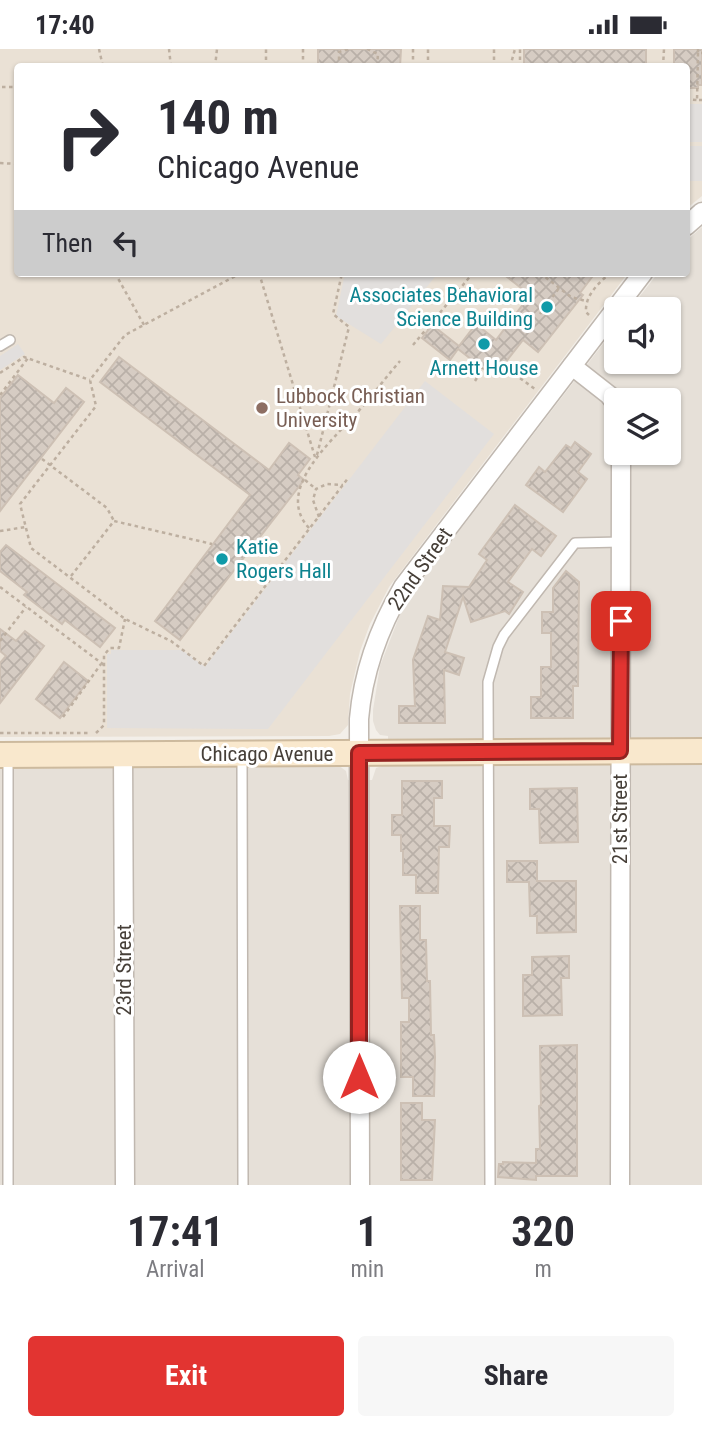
<!DOCTYPE html>
<html lang="en">
<head>
<meta charset="utf-8">
<style>
	:root { --surface:#fff; --page:#f7f7f7; --text:#2b2b33; --muted:#7c7c81; --accent:#e23431 }
	body { margin:0; font-family:"Roboto Condensed",sans-serif; background:var(--page); color:var(--text); height:100vh; display:flex; flex-direction:column; font-size:26px; white-space:nowrap }
	* { box-sizing:border-box; margin:0 }
	p { font-size:23px; color:var(--muted) }
	.icon { flex:none; width:38px; height:38px; fill:none; stroke:currentColor; stroke-width:2; stroke-linecap:round; stroke-linejoin:round }
	.map { position:relative; height:1136px; overflow:hidden }
	.sheet { display:flex; flex-direction:column; background:var(--surface); flex:1 }
	.sheet>* { flex:none }
	.hud { position:absolute; left:14px; top:14px; width:676px; height:214px; border-radius:7px; box-shadow:0 2px 5px #0004; background:#fff; color:var(--text); overflow:hidden }
	.controls { position:absolute; left:604px; top:248px; display:grid; gap:14px }
	.controls a { display:grid; place-items:center; width:77px; height:77px; border-radius:7px; background:var(--surface); box-shadow:0 2px 5px #0004; font-size:35px }
	.pin { position:absolute; display:grid; place-items:center; width:60px; height:60px; color:#fff; margin:-30px; border-radius:14px; box-shadow:0 4px 10px #0006 }
	.me { position:absolute; width:77px; margin:-38px; rotate:0deg; stroke-linejoin:round; filter:drop-shadow(0 0 5px #0008) }
	.turn { display:flex; align-items:center; gap:24px; height:147px; padding:0 28px; font-size:32px }
	.turn .icon { width:91px; height:91px; stroke-width:2.5 }
	.turn b { display:block; font-size:49px; line-height:60px }
	.then { display:flex; align-items:center; height:66px; padding:0 28px; background:#0003; gap:14px; font-size:26px }
	.eta { display:flex; justify-content:space-evenly; align-items:center; height:119px; text-align:center }
	.eta b { font-size:42px; font-weight:700; line-height:49px }
	.primary-button { display:flex; gap:14px; margin-top:auto; padding:14px 28px }
	.primary-button a { flex:1; height:80px; border-radius:7px; background:var(--accent); color:#fff; font-size:28px; font-weight:700; line-height:80px; text-align:center }
	.primary-button a+a { background:var(--page); color:var(--text) }
	.status { display:flex; justify-content:space-between; align-items:center; height:49px; padding:0 35px; background:var(--surface); direction:ltr }
	.status svg { height:19px; fill:currentColor }
	.map>svg:first-child { display:block }
</style>
</head>
<body>
<div class="status"><b>17:40</b><svg viewBox="0 0 49 12"><path d="M0 12V9h3v3zM5 12V6h3v6zM10 12V3h3v9zM15 12V0h3v12zM26 1h20v11H26zM47 4h2v5h-2z"/></svg></div>
<div class="map">
<svg width="702" height="1136" viewBox="0 0 702 1136">
	<defs>
		<pattern id="building-cross-hatch" width="8" height="8" patternUnits="userSpaceOnUse" patternTransform="scale(1.75)"><rect width="8" height="8" fill="#d6ccc3"/><path d="M0 0l8 8M0 8l8-8" fill="none" stroke="#b9b0a8"/></pattern>
	</defs>
	<rect width="100%" height="100%" fill="#f3efe9"/>
	<path fill="#e6e0d8" fill-rule="evenodd" d="M702,178V1136H0V716H338L346,722L348,731H372L376,719L388,715V687L380,686L376,681L373,672V661L380,617L401,563L429,521L616,278V313H668V261H629L658,224H686V192ZM616,352H668V404H616Z"/>
	<path fill="#eae1d5" d="M0,0H702V147L686,160V18H18V224H628L389,538L370,575L360,602L350,645L348,676L340,685L329,687L0,688Z"/>
	<g fill="#e2dfdd">
		<rect x="686" y="55" width="16" height="38"/>
		<rect x="686" y="97" width="16" height="35"/>
		<path d="M345,224H438L381,295L336,267Z"/>
		<path d="M18,295L25,305L0,321V307Z"/>
		<path d="M425,332L494,385L268,680L107,679V605H111V601H182L205,618Z"/>
	</g>
	<g fill="url(#building-cross-hatch)" stroke="#cdc0b4" stroke-width="2">
		<path d="M318,0H401L400,18H318Z"/>
		<rect x="524" y="0" width="122" height="18"/>
		<path d="M674,0H702V36H698V39H686V18H674Z"/>
		<path d="M502,224H595L580,244L583,246L538,303L523,291L494,328L458,300L450,311L422,289L432,276L459,297L476,275L496,291L530,246Z"/>
		<path d="M119,308L269,421L289,394L310,410L298,426L304,431L180,591L155,572L250,446L100,333Z"/>
		<path d="M18,326L54,354L66,339L84,353L0,462V349Z"/>
		<path d="M575,393L591,405L578,423L587,430L563,463L526,436L539,418L545,423L566,396L571,399Z"/>
		<path d="M515,456L556,487L541,507L532,500L508,533L523,543L509,565L505,562L471,573L463,548L445,603L464,609L459,626L444,621L445,674H399V657H415L413,611L428,567L440,571L443,537L469,538L487,511L479,505Z"/>
		<path d="M6,496L115,579L100,598L65,571L62,575L24,546L27,543L0,522V503Z"/>
		<path d="M566,522L579,533L578,637H573V669H531V648H541V618H551V584H542V563H553V539Z"/>
		<path d="M0,580L16,592L25,582L44,597L0,654V614L6,607L0,602Z"/>
		<path d="M64,613L88,632L60,669L36,650Z"/>
		<path d="M402,732H442V749H434V777H450L449,798H439L438,844H416V826H403V802H401V786H392V766H402Z"/>
		<path d="M577,739L578,793L540,794L539,760H530V740Z"/>
		<path d="M507,812H537V832H576V883L537,884V867H530L529,833H507Z"/>
		<path d="M400,857H420V891H426L427,932H430L431,986H434L435,1008L434,1047H413V1028H401V973H409V949H402Z"/>
		<path d="M569,907V929H561L562,966L523,967V926H532V908Z"/>
		<path d="M577,996V1127H536V1131L498,1128L499,1115H503V1113L536,1114V1100H540L539,1057L541,1056L540,997Z"/>
		<path d="M401,1054H422V1071H435L432,1131H401Z"/>
	</g>
	<g fill="none" stroke-linecap="round" stroke-linejoin="round">
		<defs>
			<g id="lane">
				<path d="M0,297L10,291"/>
				<path d="M242,707L243,1136"/>
				<path d="M8,708V1136"/>
				<path d="M490,1136L488,633L498,598L504,586L575,494L621,493"/>
			</g>
			<g id="street">
				<path d="M686,177L702,163"/>
				<path d="M572,317L609,346L616,355"/>
				<path d="M123,705L125,1136"/>
				<path d="M360,1136L359,670C363,623 379,579 403,538L643,224"/>
				<path d="M620,1136L621,404"/>
			</g>
			<path id="secondary" d="M0,706L702,702"/>
		</defs>
		<use href="#lane" stroke="#c0b8b0" stroke-width="12"/>
		<use href="#street" stroke="#c0b8b0" stroke-width="21"/>
		<use href="#secondary" stroke="#cdba9e" stroke-width="28"/>
		<g stroke="#bdafa0" stroke-width="2.5" stroke-dasharray="3.5 3.5" stroke-linecap="butt">
			<path d="M99,0L103,18"/>
			<path d="M169,0L171,18"/>
			<path d="M303,0V18"/>
			<path d="M367,0L378,5L377,18"/>
			<path d="M413,0V18"/>
			<path d="M698,0V4H702"/>
			<path d="M698,4L697,51H702"/>
			<path d="M215,18L217,0"/>
			<path d="M266,18V0"/>
			<path d="M339,18V3L349,0"/>
			<path d="M428,18V0"/>
			<path d="M494,18V0"/>
			<path d="M510,18L515,0"/>
			<path d="M520,18V0"/>
			<path d="M663,18L664,0"/>
			<path d="M2,38H18"/>
			<path d="M686,50L697,51"/>
			<path d="M0,114L18,115"/>
			<path d="M115,224L144,276"/>
			<path d="M241,224L125,286L90,331L96,357L20,455L31,499L125,570L171,592L204,617L349,428"/>
			<path d="M259,224L315,408"/>
			<path d="M540,224L571,248L586,252"/>
			<path d="M540,265L559,239"/>
			<path d="M589,266L586,263C585,246 598,235 610,224"/>
			<path d="M413,296L473,224"/>
			<path d="M503,317L535,340"/>
			<path d="M0,324L24,308L90,331"/>
			<path d="M475,332L483,319"/>
			<path d="M0,346L28,309"/>
			<path d="M317,406L349,278L333,265L342,224"/>
			<path d="M42,410L107,459L114,472"/>
			<path d="M305,431L316,440"/>
			<path d="M319,468L313,451L316,440L327,435L343,436"/>
			<path d="M309,479C272,439 338,387 362,358C375,343 387,327 400,312"/>
			<path d="M0,482L26,478"/>
			<path d="M71,527L114,472L212,495"/>
			<path d="M0,538L104,616"/>
			<path d="M0,592L26,558"/>
			<path d="M63,668L101,615"/>
			<path d="M0,684H89"/>
			<path d="M96,684L104,676V606L110,599H119L125,570"/>
		</g>
		<use href="#lane" stroke="#fff" stroke-width="9"/>
		<use href="#street" stroke="#fff" stroke-width="18"/>
		<use href="#secondary" stroke="#f9e8cd" stroke-width="24"/>
	</g>
	<g fill="none" stroke-linecap="round" stroke-linejoin="round">
		<defs>
			<path id="route" d="M359,1028V704L620,702L621,572"/>
		</defs>
		<use href="#route" stroke="#932220" stroke-width="18"/>
		<use href="#route" stroke="#e23431" stroke-width="12"/>
	</g>
	<g fill="#0f9aa8" stroke="#fff" stroke-width="2.5">
		<circle cx="547" cy="258" r="7"/>
		<circle cx="484" cy="295" r="7"/>
		<circle cx="222" cy="510" r="7"/>
	</g>
	<circle fill="#8d6e63" stroke="#fff" stroke-width="2.5" cx="262" cy="359" r="7"/>
	<g text-anchor="middle" stroke-width="6" stroke-linejoin="round" paint-order="stroke">
		<g font-size="21" fill="#0d838f" stroke="#fff" text-anchor="end">
			<text x="533" y="253">Associates Behavioral<tspan x="533" dy="24">Science Building</tspan></text>
			<text x="484" y="326" text-anchor="middle">Arnett House</text>
			<text x="236" y="505" text-anchor="start">Katie<tspan x="236" dy="24">Rogers Hall</tspan></text>
		</g>
		<g font-size="21" fill="#785e54" stroke="#fff" text-anchor="start">
			<text x="276" y="354">Lubbock Christian<tspan x="276" dy="24">University</tspan></text>
		</g>
		<g font-size="21" fill="#463f38" stroke="#fff">
			<text transform="translate(420 520) rotate(-55)" y="7">22nd Street</text>
			<text x="267" y="712">Chicago Avenue</text>
			<text transform="translate(620 770) rotate(-90)" y="7">21st Street</text>
			<text transform="translate(124 921) rotate(-90)" y="7">23rd Street</text>
		</g>
	</g>
</svg>
<div class="controls">
<a><svg class="icon" aria-label="sound" viewBox="0 0 24 24"><path d="M4 9h4l5-4v14l-5-4H4zM17 9q2 3 0 6"/></svg></a>
<a><svg class="icon" aria-label="layers" viewBox="0 0 24 24"><path d="M12 4l9 5-9 5-9-5zM3 14l9 5 9-5"/></svg></a>
</div>
<div class="pin" style="left:621px;top:572px;background:#d93025"><svg class="icon" aria-label="arrive" viewBox="0 0 24 24"><path d="M6 21V4h12l-3 4 3 4H6"/></svg></div>
<svg class="me" style="left:359px;top:1028px" viewBox="-20 -20 40 40"><circle r="19" fill="#fff"/><path d="M0-13L10 11 0 6-10 11z" fill="#e23431"/></svg>
<div class="hud">
<div class="turn"><svg class="icon" aria-label="right" viewBox="0 0 24 24"><path d="M7 20v-9h11M14 6l5 5-5 5"/></svg><div><b>140 m</b>Chicago Avenue</div></div>
<div class="then">Then<svg class="icon" aria-label="left" viewBox="0 0 24 24"><path d="M17 20v-9H6M10 6l-5 5 5 5"/></svg></div>
</div>
</div>
<section class="sheet">
<div class="eta">
<div><b>17:41</b><p>Arrival</p></div>
<div><b>1</b><p>min</p></div>
<div><b>320</b><p>m</p></div>
</div>
<div class="primary-button"><a>Exit</a><a>Share</a></div>
</section>
</body>
</html>
